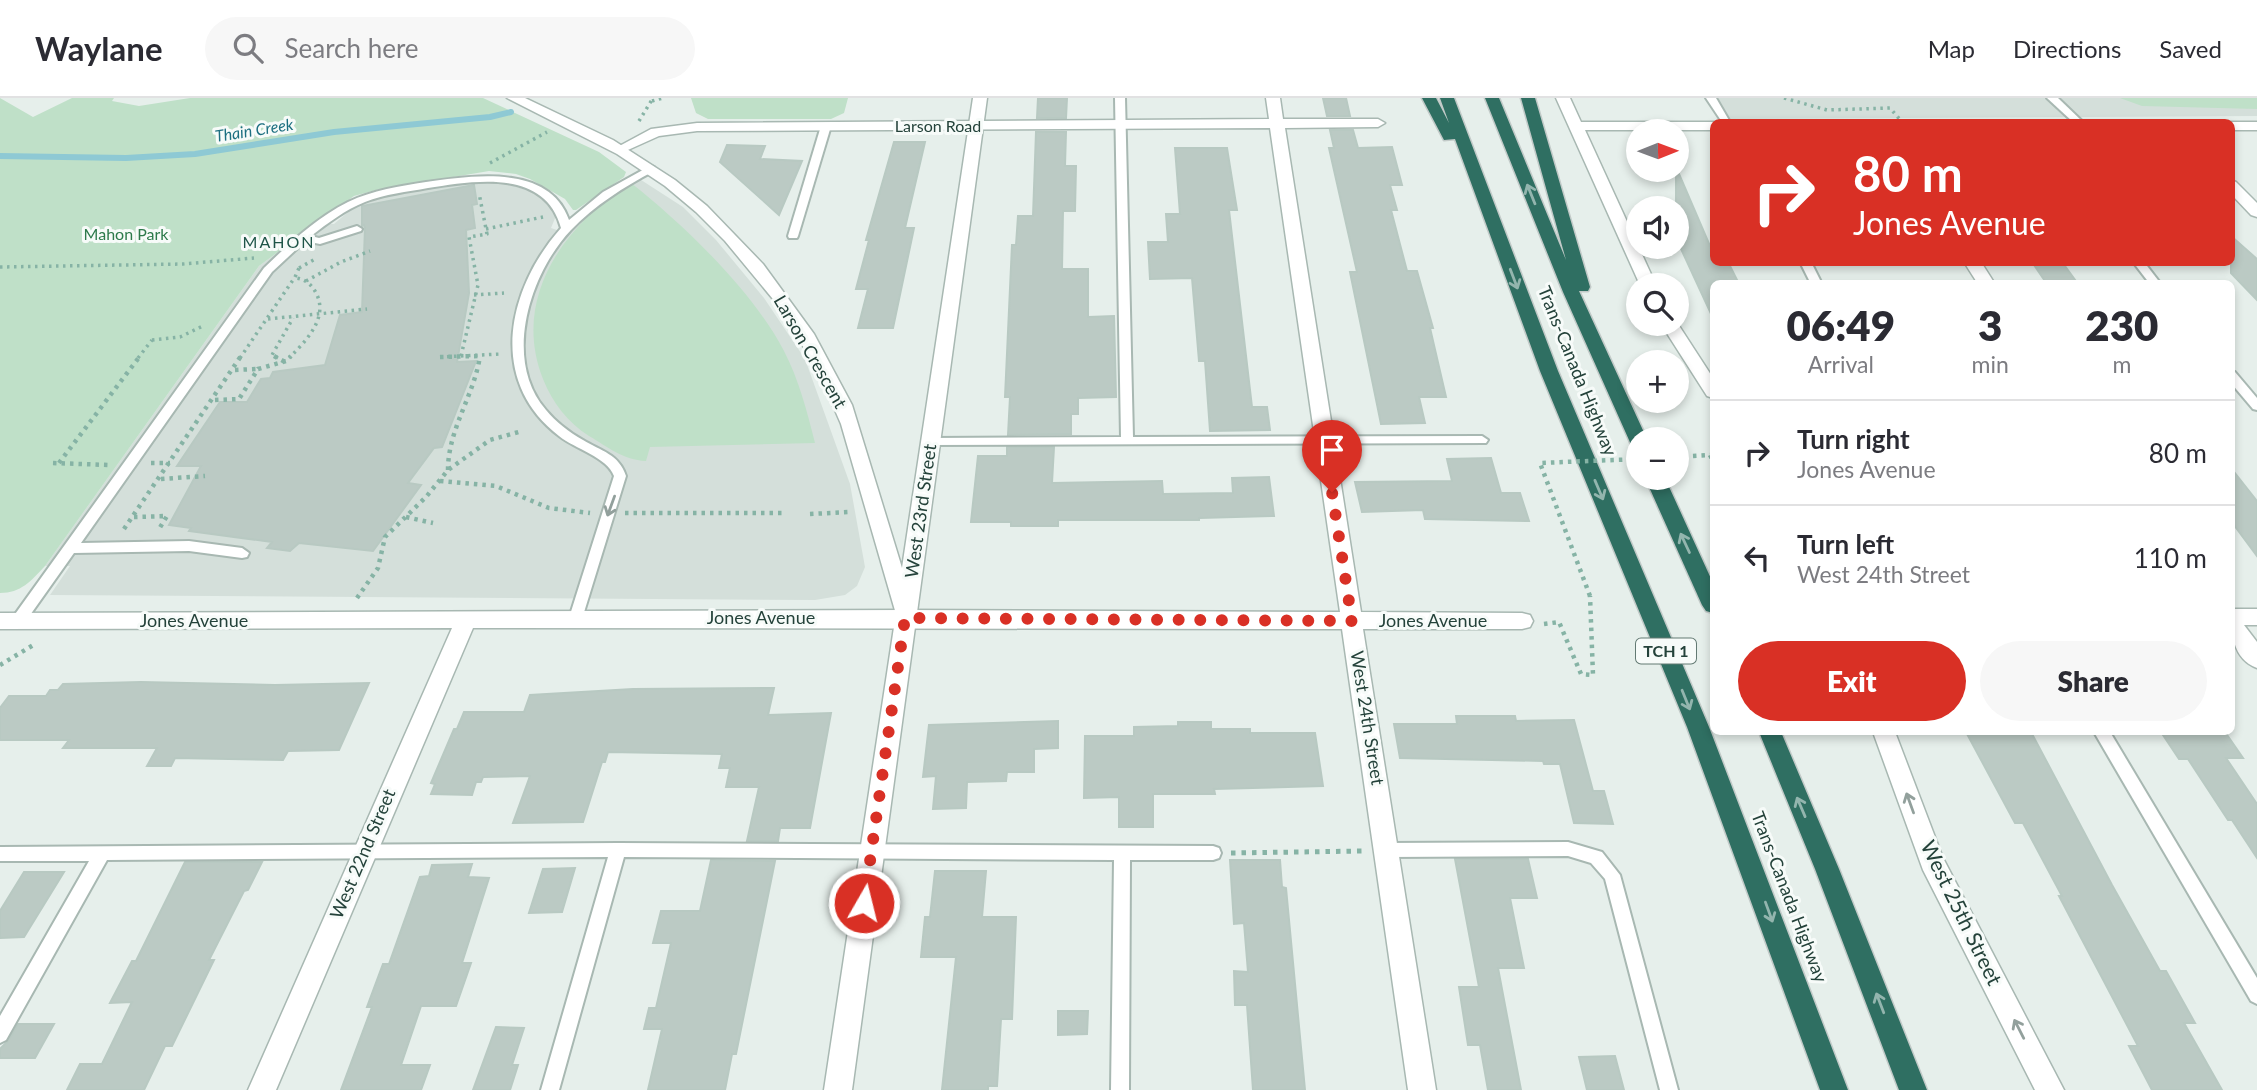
<!DOCTYPE html>
<html lang="en">
<head>
<meta charset="utf-8">
<style>
	:root { --surface:#fff; --page:#f7f7f7; --text:#2b2b33; --muted:#7c7c81; --line:#e1e1e2; --accent:#d93025 }
	body { margin:0; font-family:Lato,sans-serif; background:var(--page); color:var(--text); height:100vh; display:flex; flex-direction:column; font-size:26px; white-space:nowrap }
	* { box-sizing:border-box; margin:0 }
	p { font-size:23px; color:var(--muted) }
	.icon { flex:none; width:38px; height:38px; fill:none; stroke:currentColor; stroke-width:2; stroke-linecap:round; stroke-linejoin:round }
	.map { position:relative; flex:1; overflow:hidden }
	.drawer { position:absolute; left:1710px; top:182px; width:525px; height:455px; display:flex; flex-direction:column; background:var(--surface); border-radius:10px; box-shadow:0 4px 10px #0003 }
	.drawer>* { flex:none }
	.banner { position:absolute; left:1710px; top:21px; width:525px; height:147px; border-radius:10px; box-shadow:0 4px 10px #0003; background:#d93025; color:#fff; overflow:hidden }
	.needle { width:46px; rotate:89deg }
	.tools { position:absolute; left:1626px; top:21px; display:grid; gap:14px }
	.tools a { display:grid; place-items:center; width:63px; height:63px; border-radius:50%; background:var(--surface); box-shadow:0 4px 10px #0003; font-size:35px }
	.pin { position:absolute; display:grid; place-items:center; width:60px; height:60px; color:#fff; margin:-72px -30px; border-radius:50% 50% 50% 0; rotate:-45deg; box-shadow:0 0 7px #0007 }
	.pin .icon { rotate:45deg }
	.me { position:absolute; width:77px; margin:-38px; rotate:8deg; stroke-linejoin:round; filter:drop-shadow(0 0 5px #0008) }
	.turn { display:flex; align-items:center; gap:24px; height:147px; padding:0 28px; font-size:32px }
	.turn .icon { width:91px; height:91px; stroke-width:2.5 }
	.turn b { display:block; font-size:49px; line-height:60px }
	.eta { display:flex; justify-content:space-evenly; align-items:center; height:119px; text-align:center }
	.eta b { font-size:42px; font-weight:800; line-height:49px }
	.action { display:flex; gap:14px; margin-top:auto; padding:14px 28px }
	.action a { flex:1; height:80px; border-radius:42px; background:var(--accent); color:#fff; font-size:28px; font-weight:800; line-height:80px; text-align:center }
	.action a+a { background:var(--page); color:var(--text) }
	ul { padding:0; list-style:none }
	li { display:flex; align-items:center; gap:21px; height:105px; padding:0 28px; border-top:2px solid var(--line) }
	li div { flex:1 }
	li b { display:block; font-size:26px }
	li em { font-style:normal }
	header { display:flex; align-items:center; gap:42px; box-sizing:border-box; height:98px; padding:0 35px; background:var(--surface); border-bottom:2px solid var(--line) }
	header strong { font-size:33px }
	nav { display:flex; gap:38px; margin-inline-start:auto; font-size:24px }
	.search { width:490px; height:63px; background:var(--page); display:flex; align-items:center; gap:18px; box-sizing:border-box; padding:0 24px; border-radius:38px; color:var(--muted); font-size:26px }
	.map>svg:first-child { display:block }
</style>
</head>
<body>
<header>
<strong>Waylane</strong>
<div class="search"><svg class="icon" aria-label="search" viewBox="0 0 24 24"><circle cx="10" cy="10" r="6"/><path d="M15 15l6 6"/></svg>Search here</div>
<nav><a>Map</a><a>Directions</a><a>Saved</a></nav>
</header>
<div class="map">
<svg width="2257" height="992" viewBox="0 0 2257 992">
	<rect width="100%" height="100%" fill="#e6efeb"/>
	<g fill="#d4dfda">
		<path d="M1718,0H2257V18L1730,21Z"/>
		<path d="M638,80L683,109L716,142L764,200L805,261L850,386L865,469L857,488L845,497L815,502L50,497L70,468H45L259,168L317,125L334,126L355,108L372,101L469,84H502L529,93L554,106L558,113L551,130L569,136L597,106Z"/>
	</g>
	<g fill="#bfe0c8">
		<path d="M0,0L33,19L72,0H114L112,3L139,8L190,0H483L599,54L626,74L624,79L576,112H573L565,101L530,81L516,76L489,73L376,92L354,98L259,168L45,468C31,483 21,495 0,495Z"/>
		<path d="M691,0H848L844,15L831,21H708L696,15Z"/>
		<path d="M2120,0H2257V11L2142,8Z"/>
		<path d="M631,85C683,126 753,193 784,253C799,282 807,313 815,345L650,349L646,363C623,362 608,349 589,338C568,325 552,304 543,281C511,200 564,127 631,85Z"/>
	</g>
	<g fill="none" stroke-linecap="round" stroke-linejoin="round">
		<path stroke="#8ec9d4" stroke-width="6" d="M0,58L126,60L195,56L334,34L490,19L511,14"/>
	</g>
	<g fill="#bbcac4" stroke="#b8c9c2" stroke-width="2">
		<path d="M1038,0H1067L1066,20H1037Z"/>
		<path d="M1323,0H1346L1350,18H1327Z"/>
		<path d="M1330,32H1353L1358,50L1392,49L1402,87H1390L1397,112H1391L1407,173H1417L1433,230H1430L1446,299H1419L1425,325L1381,326L1350,174H1357L1329,50H1334Z"/>
		<path d="M1036,34H1066L1065,68H1076L1075,113H1063L1062,171H1088V219L1114,218L1116,299L1078,300V316H1071V336L1008,337L1010,299H1005L1012,147H1016L1018,118H1033Z"/>
		<path d="M894,44H925L905,130H914L893,230H858L868,191H856L869,142H866Z"/>
		<path d="M727,47L765,48L760,61L802,63L779,117L720,64Z"/>
		<path d="M1175,50H1227L1237,112H1229L1252,309H1267L1270,332L1210,333L1205,263H1199L1192,180L1150,181L1148,144H1168L1166,116H1180Z"/>
		<path d="M1676,69L1713,155V164H1728L1739,186H1713V220L1676,140Z"/>
		<path d="M474,87L477,106L472,107L475,130L466,132L469,195L457,264L476,263L442,349L434,350L408,385L421,387L373,453L299,445L290,453L267,450L272,444L189,433L191,430L169,427L201,368H177L220,304H247L261,281L270,280L273,274L325,267L340,217L362,214L365,130L364,127L362,128V108Z"/>
		<path d="M2231,138L2257,161V202L2231,175Z"/>
		<path d="M2032,164H2062L2078,186H2047Z"/>
		<path d="M1007,349H1054L1052,385L1162,383L1163,396L1233,395L1232,380L1269,379L1274,418L1199,420V422H1058V428H1011V424H971L978,358H1007Z"/>
		<path d="M1491,360L1501,395H1520L1529,423L1425,421L1423,412L1362,414L1355,384L1452,383L1447,361Z"/>
		<path d="M2231,370L2257,403V458L2231,423Z"/>
		<path d="M141,584L275,587L369,585L339,652L288,653L283,662L175,660L171,668H147L157,650H63L69,642H0V610L9,598H46L50,592H58L63,586Z"/>
		<path d="M774,590L768,617L831,615L810,730H780L778,743H747L759,689H726L730,670H719L722,656L608,654L605,664H602L583,724L513,725L530,678L483,679L481,684H476L472,697L431,696L435,686L431,685L454,631H457L464,614H524L530,597L633,591Z"/>
		<path d="M1456,618H1515L1516,623L1574,622L1593,693H1604L1613,726L1574,725L1560,666H1544L1543,663L1400,660L1394,626H1457Z"/>
		<path d="M1058,623V650L1034,651V674H1007L1006,683L967,684L966,710L933,711L936,678L923,679L929,627Z"/>
		<path d="M1178,624H1211V631H1250V635H1315L1323,688L1214,691L1215,696H1153V729H1119V699L1084,700L1085,638H1134V629L1178,628Z"/>
		<path d="M1966,634H2031L2112,787L2160,873H2166L2195,925H2184L2222,992H2152L2129,948H2138L2059,798H2062L2023,725H2015Z"/>
		<path d="M2161,634H2225L2243,660H2226L2257,706V760L2232,722H2228L2188,661H2179Z"/>
		<path d="M1455,761H1528L1537,800H1510L1524,870H1498L1521,992H1488L1480,947H1468L1459,889H1479Z"/>
		<path d="M711,762L775,763L736,956H732L725,992H648L662,931H644L649,910H656L671,845H653L661,813H700Z"/>
		<path d="M1230,762H1280L1282,789L1286,790L1305,992H1253L1247,907H1235L1234,873L1248,874L1244,825L1234,826Z"/>
		<path d="M185,764H262L248,792L244,793L209,862H214L172,948H165L144,992H67L80,966H102L132,904L110,905L132,863H136Z"/>
		<path d="M472,766L468,779L489,780L462,865H471L456,908H421L401,967H430L421,992H341L372,909H367L383,866H389L420,779L429,778L432,767Z"/>
		<path d="M575,770L562,814L529,815L543,771Z"/>
		<path d="M935,773H986L982,819H1016L1012,921H1001L997,988H988V992H942L956,859H921L925,819H930Z"/>
		<path d="M24,774H64L24,839L0,840V813Z"/>
		<path d="M1058,913H1088L1087,936L1058,937Z"/>
		<path d="M18,926H54L35,960H0V951L8,943Z"/>
		<path d="M496,929L524,930L512,967H518L510,992H473Z"/>
		<path d="M1615,958L1624,992H1587L1579,959Z"/>
	</g>
	<g fill="none" stroke-linecap="round" stroke-linejoin="round">
		<defs>
			<g id="service">
				<path d="M1115,0H1125L1133,339L1482,338L1488,342L1486,345L927,347L925,344L927,341L931,340L1121,339Z"/>
				<path d="M1706,0H1716L1730,24H1722Z"/>
				<path d="M2047,0H2058L2083,24H2073Z"/>
				<path d="M826,25L831,28L798,138L797,140H789L788,138L821,28Z"/>
				<path d="M650,68L654,69V73C624,89 595,107 571,132C530,175 502,262 546,312C556,324 569,334 583,342C601,353 619,356 626,378L581,524H571L569,520L614,378C607,359 575,351 559,338C487,283 507,191 561,130C545,70 474,83 428,90C407,94 385,96 365,104C345,112 328,125 311,138L319,140L357,128L362,131L361,133L320,146L305,143L301,147L272,174L81,445L189,443L242,450L249,455L247,459L242,460L189,453L74,455L23,527H13L11,523L13,519L264,170C290,145 316,120 348,104C373,92 400,88 426,84C472,78 549,65 569,122L603,94Z"/>
				<path d="M1800,164H1811L1822,186H1811Z"/>
				<path d="M2133,164H2144L2161,186H2150Z"/>
				<path d="M2231,273L2235,274L2257,300V312L2253,311L2231,285Z"/>
				<path d="M2094,634H2110L2257,880V906L2251,903Z"/>
				<path d="M1568,744L1602,754L1620,777L1678,992H1660L1605,781L1591,765L1568,758L1387,759L1381,757L1379,752L1381,747L1387,745Z"/>
				<path d="M618,745L1213,748L1219,750L1221,755L1219,760L1213,762H1130L1129,992H1111L1114,762L624,759L559,992H541L608,759L107,762L6,942L0,945V918L89,763H0V749Z"/>
			</g>
			<g id="minor">
				<path d="M1266,0H1280L1283,21H1378L1385,25L1378,29L1285,30L1361,514L1522,515L1530,517L1533,523L1530,529L1522,531H1363L1436,992H1408L1342,531L473,530L276,992H248L452,530L0,531V515L905,512L1340,514L1270,30L697,33L659,38L619,56L612,52L651,31L697,25L1269,21Z"/>
				<path d="M1556,0H1570L1581,24H1716H1713V32H1585L1656,187H1640Z"/>
				<path d="M2228,24H2257V32H2231V24Z"/>
				<path d="M2231,82L2236,84L2257,105V119L2251,117L2231,96Z"/>
				<path d="M1964,164H1981L1995,186H1978Z"/>
				<path d="M1676,223L1713,280V300L1707,298L1661,226H1676Z"/>
				<path d="M2231,511H2257V527H2244L2257,544V570C2232,561 2231,533 2231,511Z"/>
				<path d="M1873,634H1895L1943,760L2064,992H2035L1923,772Z"/>
			</g>
			<path id="tertiary" d="M507,0H525L613,42L675,82L707,108L763,166L814,236L852,307L902,470L973,0H987L852,992H824L896,516L841,326L817,271L777,206L725,143L696,114L665,88L617,56Z"/>
			<g id="motorway">
				<path d="M1422,0H1436L1449,25L1440,0H1454L1558,273L1709,629L1848,992H1820L1687,629L1540,273L1455,41L1444,42Z"/>
				<path d="M1485,0H1499L1566,162L1521,0H1535L1590,189L1588,193H1579L1647,341H1638V349L1631,347L1629,342L1563,194Z"/>
				<path d="M1645,380H1665L1713,485V515L1706,513L1702,507Z"/>
				<path d="M1759,634H1781L1839,771L1927,992H1899L1815,771Z"/>
			</g>
		</defs>
		<use href="#service" stroke="#a8b8b2" stroke-width="4"/>
		<use href="#minor" stroke="#a8b8b2" stroke-width="3"/>
		<use href="#tertiary" stroke="#a8b8b2" stroke-width="3"/>
		<use href="#motorway" stroke="#c2cac8" stroke-width="3"/>
		<g stroke="#86b3a5" stroke-width="3.5" stroke-dasharray="2.5 4.5" stroke-linecap="butt">
			<path d="M1784,0L1827,12L1890,10L1902,24"/>
			<path d="M652,3L663,0"/>
			<path d="M639,23L653,0"/>
			<path d="M490,65L547,34"/>
			<path d="M486,131L543,119"/>
			<path d="M0,169L183,166L254,160"/>
			<path d="M299,170L317,160"/>
			<path d="M306,183L341,164L370,153"/>
			<path d="M474,197L504,195"/>
			<path d="M268,221L367,211"/>
			<path d="M152,242L180,239L205,227"/>
			<path d="M461,258L478,187L469,139L487,136L479,95"/>
			<path d="M440,259L501,256"/>
			<path d="M138,260L152,242"/>
			<path d="M240,260L295,179L299,170H295"/>
			<path d="M278,260L272,257L293,220"/>
			<path d="M289,260C305,244 328,221 317,197C313,188 306,181 296,180"/>
		</g>
		<g stroke="#86b3a5" stroke-width="4.5" stroke-dasharray="3.5 5" stroke-linecap="butt">
			<path d="M274,258L285,264"/>
			<path d="M440,259L480,258"/>
			<path d="M235,272L257,271"/>
			<path d="M215,302L239,301L258,271L286,263L291,258"/>
			<path d="M1676,359L1710,357L1713,363"/>
			<path d="M53,365L108,367"/>
			<path d="M59,365L140,258"/>
			<path d="M151,365H170"/>
			<path d="M448,372C448,331 474,298 480,258"/>
			<path d="M161,381L205,378"/>
			<path d="M440,383L496,388L549,410L590,415"/>
			<path d="M625,415H783"/>
			<path d="M810,416L849,414"/>
			<path d="M134,419L167,418L159,431"/>
			<path d="M406,419L433,425"/>
			<path d="M124,431L241,258"/>
			<path d="M357,500L378,470L385,439L426,399L448,372L490,342L522,333"/>
			<path d="M1544,526L1559,524L1581,576L1593,577L1590,498"/>
			<path d="M0,567L35,546"/>
		</g>
		<path stroke="#86b3a5" stroke-width="5" stroke-dasharray="4.5 6" stroke-linecap="butt" d="M1231,755L1362,753"/>
		<use href="#service" fill="#fff" fill-rule="evenodd"/>
		<use href="#minor" fill="#fff" fill-rule="evenodd"/>
		<use href="#tertiary" fill="#fff" fill-rule="evenodd"/>
		<use href="#motorway" fill="#2f6f62" fill-rule="evenodd"/>
		<path stroke="#86b3a5" stroke-width="4.5" stroke-dasharray="3.5 5" stroke-linecap="butt" d="M1590,498L1540,365L1638,361"/>
	</g>
	<defs><path id="oneway-shaft" d="M-6 0H5M1.5-3L5.5 0L1.5 3" fill="none" stroke-width="1.6" stroke-linecap="round" stroke-linejoin="round" transform="scale(1.75)"/></defs>
	<g stroke="#93b5ae">
		<use href="#oneway-shaft" transform="translate(1531 96) rotate(-112)"/>
		<use href="#oneway-shaft" transform="translate(1514 181) rotate(69)"/>
		<use href="#oneway-shaft" transform="translate(1599 392) rotate(67)"/>
		<use href="#oneway-shaft" transform="translate(1685 445) rotate(-115)"/>
		<use href="#oneway-shaft" transform="translate(1686 602) rotate(68)"/>
		<use href="#oneway-shaft" transform="translate(1801 709) rotate(-113)"/>
		<use href="#oneway-shaft" transform="translate(1769 814) rotate(70)"/>
		<use href="#oneway-shaft" transform="translate(1880 905) rotate(-111)"/>
	</g>
	<g stroke="#92a09c">
		<use href="#oneway-shaft" transform="translate(611 408) rotate(110)"/>
		<use href="#oneway-shaft" transform="translate(1910 705) rotate(-110)"/>
		<use href="#oneway-shaft" transform="translate(2019 931) rotate(-117)"/>
	</g>
	<g fill="none" stroke-linecap="round" stroke-linejoin="round">
		<path stroke="#d93025" stroke-width="12" stroke-dasharray="0 21.6" d="M864,805L905,520L1352,523L1332,394"/>
	</g>
	<g text-anchor="middle" stroke-width="6" stroke-linejoin="round" paint-order="stroke">
		<g font-size="16" fill="#24423a" stroke="#f7fbf9">
			<text x="938" y="34">Larson Road</text>
		</g>
		<g font-size="16" font-style="italic" fill="#1c6f80" stroke="#f7fbf9">
			<text transform="translate(254 32) rotate(-9)" y="6">Thain Creek</text>
		</g>
		<g font-size="16" fill="#2d7a4b" stroke="#f7fbf9">
			<text x="126" y="142">Mahon Park</text>
		</g>
		<g font-size="16" letter-spacing="2" fill="#1f5548" stroke="#f7fbf9">
			<text x="279" y="150">MAHON</text>
		</g>
		<rect fill="#f7fbf9" stroke="#637a73" stroke-width="2" x="1636" y="540.5" width="60" height="25" rx="5"/>
		<g font-size="16" font-weight="bold" fill="#24423a">
			<text x="1666" y="559">TCH 1</text>
		</g>
		<g font-size="18" fill="#24423a" stroke="#f7fbf9">
			<text transform="translate(810 254) rotate(60)" y="6">Larson Crescent</text>
			<text transform="translate(1577 273) rotate(68)" y="6">Trans-Canada Highway</text>
			<text transform="translate(921 413) rotate(-82)" y="6">West 23rd Street</text>
			<text x="761" y="526">Jones Avenue</text>
			<text x="194" y="529">Jones Avenue</text>
			<text x="1433" y="529">Jones Avenue</text>
			<text transform="translate(1367 620) rotate(81)" y="6">West 24th Street</text>
			<text transform="translate(363 756) rotate(-67)" y="6">West 22nd Street</text>
			<text transform="translate(1789 799) rotate(69)" y="6">Trans-Canada Highway</text>
		</g>
		<g font-size="21" fill="#24423a" stroke="#f7fbf9">
			<text transform="translate(1961 815) rotate(64)" y="7">West 25th Street</text>
		</g>
	</g>
</svg>
<div class="tools">
<a><svg class="needle" viewBox="-14 -14 28 28"><path d="M0-13l5 13h-10z" fill="#e53935"/><path d="M0 13l5-13h-10z" fill="#7c7c81"/></svg></a>
<a><svg class="icon" aria-label="sound" viewBox="0 0 24 24"><path d="M4 9h4l5-4v14l-5-4H4zM17 9q2 3 0 6"/></svg></a>
<a><svg class="icon" aria-label="search" viewBox="0 0 24 24"><circle cx="10" cy="10" r="6"/><path d="M15 15l6 6"/></svg></a>
<a>+</a>
<a>−</a>
</div>
<div class="pin" style="left:1332px;top:394px;background:#d93025"><svg class="icon" aria-label="arrive" viewBox="0 0 24 24"><path d="M6 21V4h12l-3 4 3 4H6"/></svg></div>
<svg class="me" style="left:864px;top:805px" viewBox="-20 -20 40 40"><circle r="17" fill="#d93025" stroke="#fff" stroke-width="3"/><path d="M0-11L8 9 0 5-8 9z" fill="#fff"/></svg>
<div class="banner">
<div class="turn"><svg class="icon" aria-label="right" viewBox="0 0 24 24"><path d="M7 20v-9h11M14 6l5 5-5 5"/></svg><div><b>80 m</b>Jones Avenue</div></div>
</div>
<section class="drawer">
<div class="eta">
<div><b>06:49</b><p>Arrival</p></div>
<div><b>3</b><p>min</p></div>
<div><b>230</b><p>m</p></div>
</div>
<ul>
<li><svg class="icon" aria-label="right" viewBox="0 0 24 24"><path d="M7 20v-9h11M14 6l5 5-5 5"/></svg><div><b>Turn right</b><p>Jones Avenue</p></div><em>80 m</em></li>
<li><svg class="icon" aria-label="left" viewBox="0 0 24 24"><path d="M17 20v-9H6M10 6l-5 5 5 5"/></svg><div><b>Turn left</b><p>West 24th Street</p></div><em>110 m</em></li>
</ul>
<div class="action"><a>Exit</a><a>Share</a></div>
</section>
</div>
</body>
</html>
